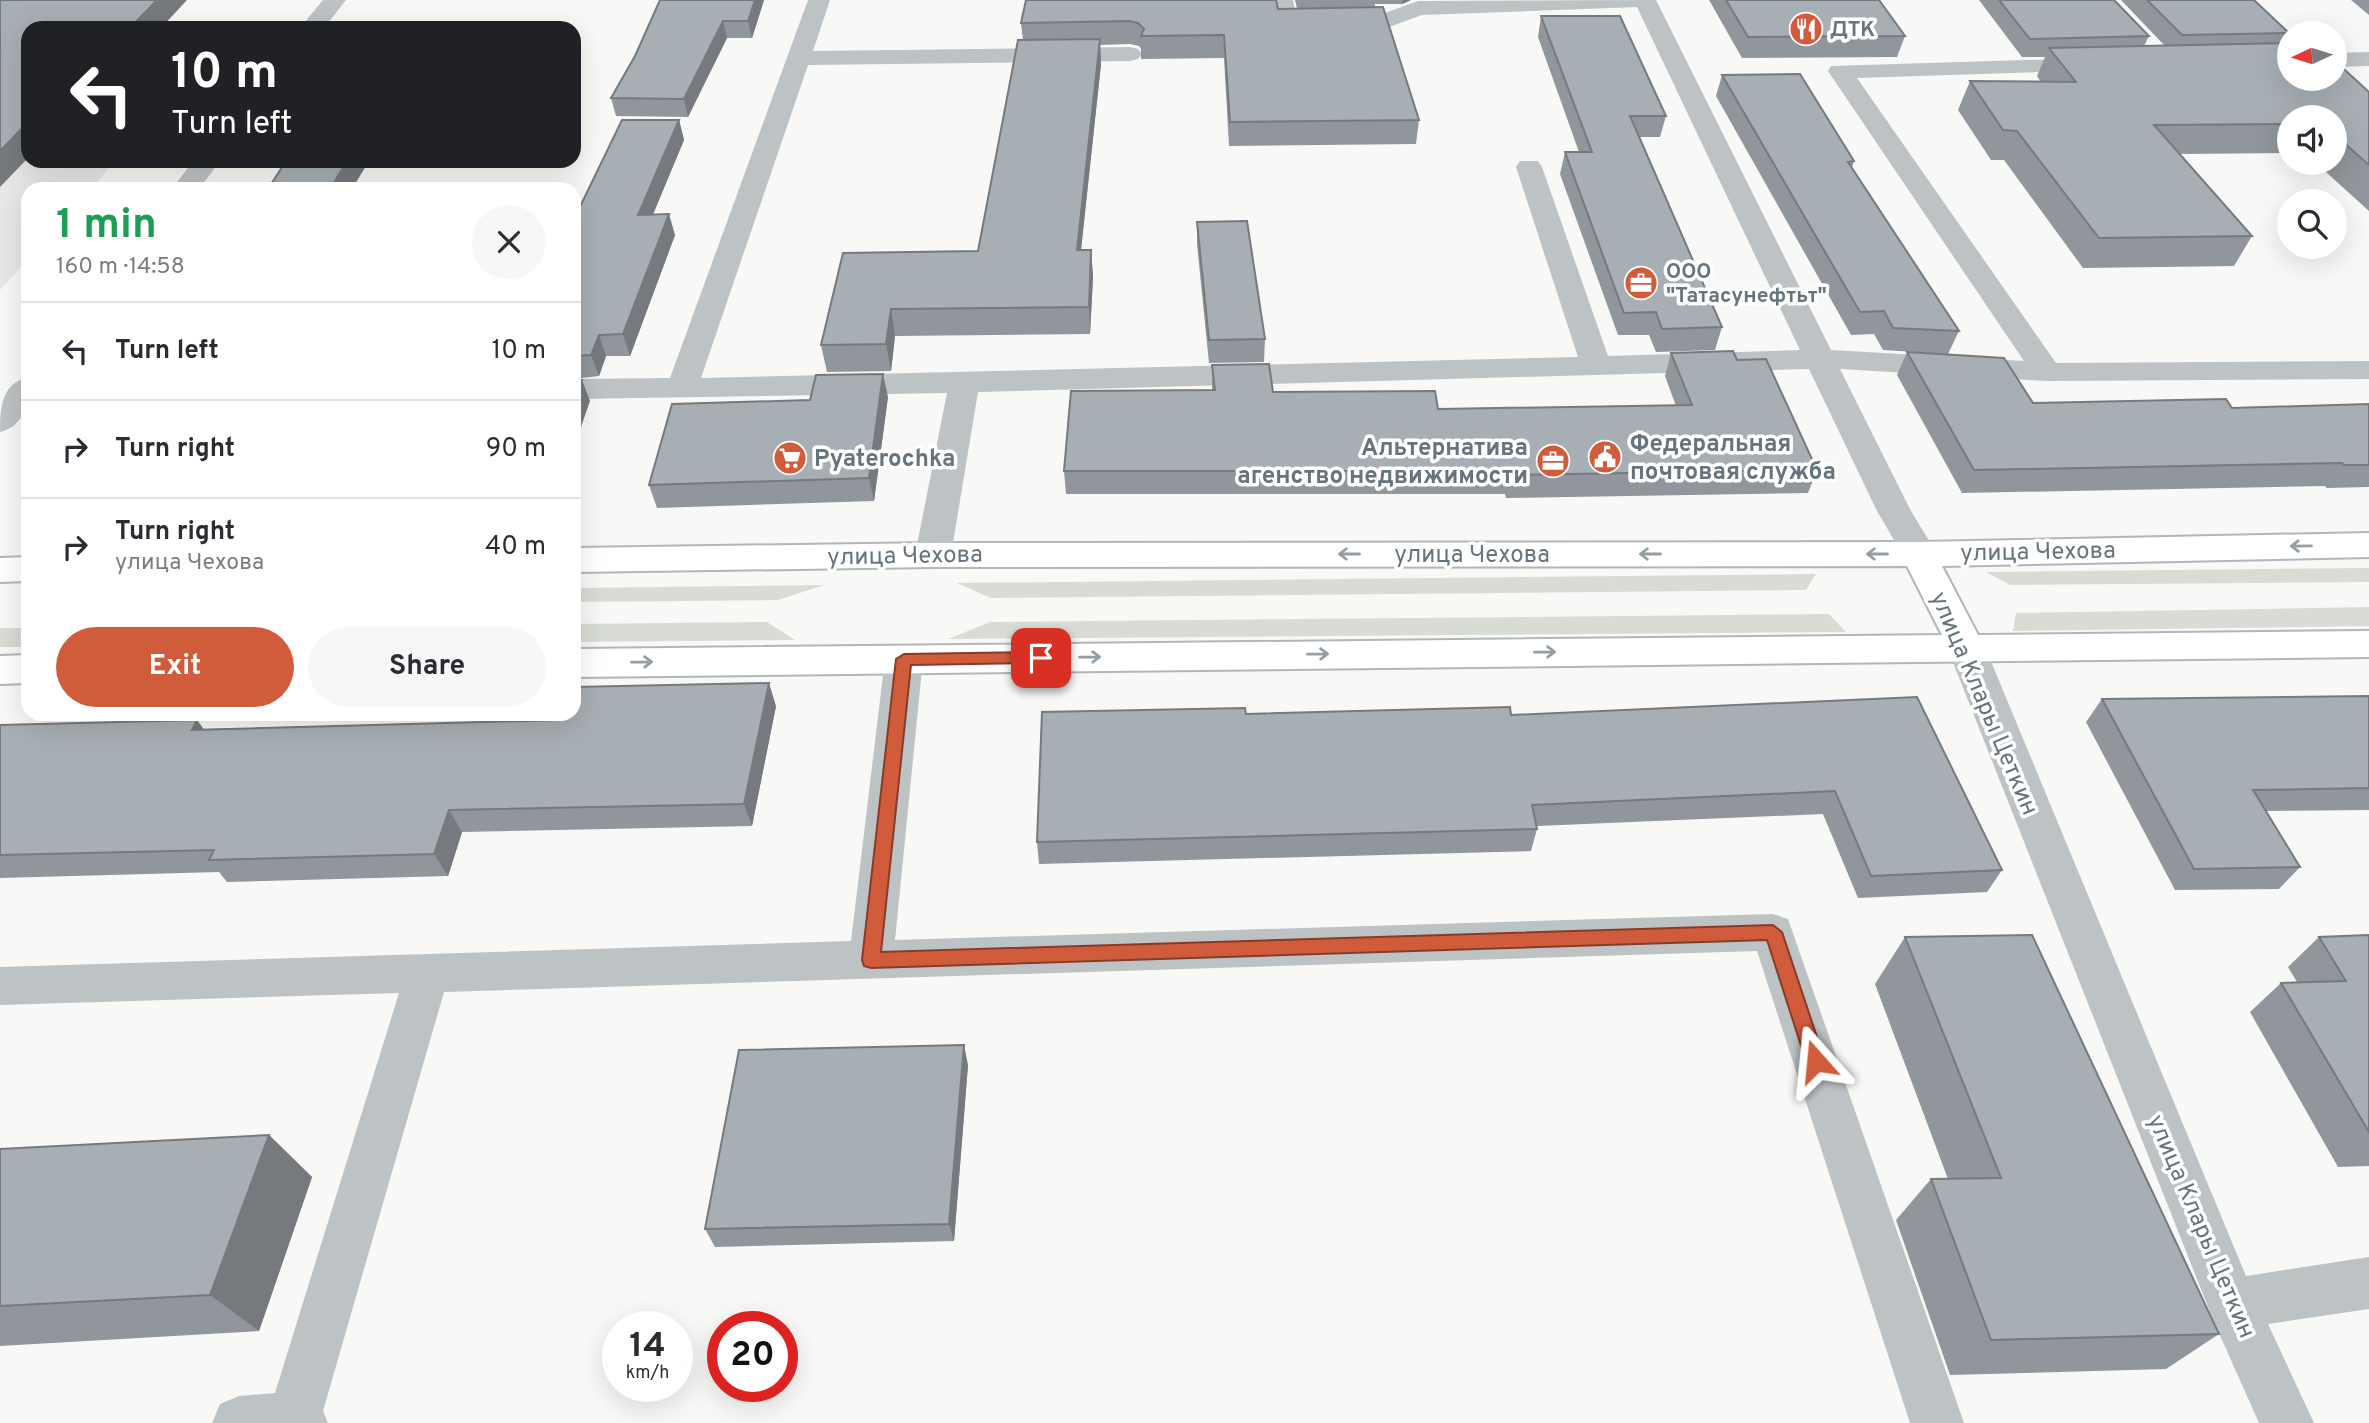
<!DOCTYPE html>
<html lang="en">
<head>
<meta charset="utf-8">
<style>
	:root { --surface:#fff; --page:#f7f7f7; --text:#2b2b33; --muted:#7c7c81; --line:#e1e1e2; --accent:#d15c3c }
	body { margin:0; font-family:Overpass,sans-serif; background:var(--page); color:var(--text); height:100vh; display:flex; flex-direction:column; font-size:26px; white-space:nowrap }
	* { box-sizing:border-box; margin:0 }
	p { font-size:23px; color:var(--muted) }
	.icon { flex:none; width:38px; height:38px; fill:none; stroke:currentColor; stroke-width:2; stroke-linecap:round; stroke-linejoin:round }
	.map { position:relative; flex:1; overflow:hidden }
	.details { position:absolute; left:21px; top:182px; width:560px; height:539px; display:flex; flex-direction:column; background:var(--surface); border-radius:21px; box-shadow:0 7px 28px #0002 }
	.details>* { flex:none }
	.top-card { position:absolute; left:21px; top:21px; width:560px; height:147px; border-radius:21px; box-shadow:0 7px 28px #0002; background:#202124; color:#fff; overflow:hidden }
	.needle { width:46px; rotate:266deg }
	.controls { position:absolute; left:2277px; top:21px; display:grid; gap:14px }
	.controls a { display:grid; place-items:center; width:70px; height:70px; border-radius:50%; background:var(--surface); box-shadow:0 7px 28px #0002; font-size:35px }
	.speed { position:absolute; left:602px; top:1311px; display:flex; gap:14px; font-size:35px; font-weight:700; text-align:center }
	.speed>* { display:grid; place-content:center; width:91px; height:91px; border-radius:50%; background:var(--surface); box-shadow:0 7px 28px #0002; line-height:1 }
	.speed small { font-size:18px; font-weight:400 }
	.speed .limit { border:10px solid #d22; background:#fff; color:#111 }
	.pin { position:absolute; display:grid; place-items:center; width:60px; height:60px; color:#fff; margin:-30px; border-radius:14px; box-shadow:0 4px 10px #0006 }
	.me { position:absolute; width:77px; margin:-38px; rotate:342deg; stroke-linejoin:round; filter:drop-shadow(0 0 5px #0008) }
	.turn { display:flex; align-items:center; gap:24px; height:147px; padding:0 35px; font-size:32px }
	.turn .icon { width:91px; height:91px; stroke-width:2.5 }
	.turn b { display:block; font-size:49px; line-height:60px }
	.round { display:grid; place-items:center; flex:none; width:74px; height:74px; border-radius:37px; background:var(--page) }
	.overview { display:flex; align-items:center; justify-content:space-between; height:119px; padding:0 35px }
	h1 { font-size:42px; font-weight:700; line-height:52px; color:#1e9e55 }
	.action { display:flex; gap:14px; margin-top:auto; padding:14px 35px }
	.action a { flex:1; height:80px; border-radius:42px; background:var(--accent); color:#fff; font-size:28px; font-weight:700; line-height:80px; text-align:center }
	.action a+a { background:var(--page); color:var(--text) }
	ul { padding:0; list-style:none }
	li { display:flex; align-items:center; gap:21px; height:98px; padding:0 35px; border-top:2px solid var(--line) }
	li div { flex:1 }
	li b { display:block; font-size:26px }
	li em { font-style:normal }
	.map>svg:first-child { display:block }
</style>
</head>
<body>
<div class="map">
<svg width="2369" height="1423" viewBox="0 0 2369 1423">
	<rect width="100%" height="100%" fill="#f8f8f6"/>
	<path fill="#e6e7e6" d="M28,41V161H116L90,189H28V259L0,290V42Z"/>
	<g fill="#d8dcd5">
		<path d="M2369,568V582L2010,585L1986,572Z"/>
		<path d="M1816,574L1806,590L991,598L957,583Z"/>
		<path d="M824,585L778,600L574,602V588Z"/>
		<path d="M2369,607V626L2013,631L2016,613Z"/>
		<path d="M1829,614L1846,632L948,639L990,622Z"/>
		<path d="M767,622L795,640L574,642V624Z"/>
		<rect x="0" y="628" width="28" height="19"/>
	</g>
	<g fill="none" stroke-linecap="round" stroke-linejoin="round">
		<defs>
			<g id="major">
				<path d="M2369,533V557L1942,566L1978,635L2369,631V657L574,677V649L1942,635L1907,566L933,567L574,572V548L933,543L1919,542Z"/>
				<path d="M28,557V581L0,582V558Z"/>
				<path d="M28,655V683L0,684V656Z"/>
			</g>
		</defs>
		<use href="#major" stroke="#b1b6b9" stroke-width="4"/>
		<g fill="#bdc2c5" fill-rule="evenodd">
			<path d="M323,0H346L324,28H300Z"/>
			<path d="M808,0H830L813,51L1130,47L1138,49L1142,54L1138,59L1130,61L808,65L701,378L1578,357L1516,167L1520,161H1538L1542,167L1608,356L1800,350L1637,7L1422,15L1389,27L1286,31L1278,29L1271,0H1293L1296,17L1385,13L1418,1L1656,0L1831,350L2024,361L1828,71L1831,66L2094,58L2103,60L2106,65L2103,70L1857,78L2056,363L2369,361V379L2047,381L1840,369L1911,511L1937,554L1931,562L1919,566L1907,562L1877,511L1809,369L978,392L951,555L945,564L933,567L921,564L915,555L947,393L574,399V379L670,378Z"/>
			<path d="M2369,52V66L2334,67V53Z"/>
			<path d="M193,161H220L199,189H172Z"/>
			<path d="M28,377C28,401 27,425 0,432C0,408 1,384 28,377Z"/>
			<path d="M1966,634L1979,637L1985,647L2246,1276L2369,1257V1309L2268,1324L2314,1423H2259L2214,1322L1947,647L1953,637Z"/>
			<path d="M904,645L917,649L923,659L895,940L1773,914L1788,919L1964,1423H1910L1757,951L444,992L323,1411L328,1423H212L220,1404L239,1396L275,1393L399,993L0,1005V967L851,941L885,659L891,649Z"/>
		</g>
		<use href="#major" fill="#fff" fill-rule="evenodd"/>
	</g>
	<g fill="#90969b">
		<path d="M764,0L752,38H727L688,117L616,116L611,98L635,56Z"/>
		<path d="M1295,0H1411L1402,4H1375V7L1419,120L1416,144L1229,146L1224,58L1141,59V49L1139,46L1130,44L1100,45L1101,64L1081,250H1091L1093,277L1090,334L895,336L891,371L827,372L821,345L978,251L1023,40L1021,23L1297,8Z"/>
		<path d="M1709,0H1879L1905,36L1897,57L1742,58Z"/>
		<path d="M1979,0H2114L2149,36L2144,46H2165L2121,0H2254L2289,33L2284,43L2369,92V211L2316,163H2334V117H2289V153L2179,154L2252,236L2234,266L2083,268L2004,160H1991L1958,110L1970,81L2041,82L2037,76L2045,57H2022Z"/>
		<path d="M2351,0H2369V15Z"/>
		<path d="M1541,16L1666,116L1660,137H1639L1722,327L1715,350L1656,352L1649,335H1618L1560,174L1565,152H1579L1538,37Z"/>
		<path d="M1722,75L1854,161L1852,167L1959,331L1948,354L1883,350L1874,334L1851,335L1716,96Z"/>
		<path d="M679,120L684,140L653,214L675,235L630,356H606L599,376L574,379V219Z"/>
		<path d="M1197,222L1265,339L1264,362L1209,363L1197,244Z"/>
		<path d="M1907,352L2033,403L2232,408L2369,404V487L2327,488L2325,486L1962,493L1897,375Z"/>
		<path d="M1671,353L1737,360L1817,470L1808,493L1506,498L1505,494H1066L1064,471L1212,390V365L1273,392L1438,409L1676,406L1665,376Z"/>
		<path d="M888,397L874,501L657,508L649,485L810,400Z"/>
		<path d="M2369,696V810L2266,811L2300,867L2279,889L2175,890L2086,722L2102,699Z"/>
		<path d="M1917,697L2002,870L1987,892L1858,898L1823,814L1537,826V829L1531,851L1039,864L1037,842L1511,715Z"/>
		<path d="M776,706L752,826L462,832L448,876L227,882L219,872L0,878V725L203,729L559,720Z"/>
		<path d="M2369,935V1166L2338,1167L2250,1012L2281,983L2297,982L2288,967L2319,937Z"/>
		<path d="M1905,937L2219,1334L2166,1369L1950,1375L1896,1220L1931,1179H1948L1875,984Z"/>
		<path d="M968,1065L954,1241L715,1247L705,1229Z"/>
		<path d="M269,1135L312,1177L259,1331L0,1346V1149Z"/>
	</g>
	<g fill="#767a7e">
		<path d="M157,0H187L161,28H130Z"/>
		<path d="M755,0H764L752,38L748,21Z"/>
		<path d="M1403,0H1411L1402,4Z"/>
		<path d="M723,21L727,38L688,117L684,99Z"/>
		<path d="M1100,39L1101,64L1078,277L1077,250Z"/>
		<path d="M679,120L684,140L644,236L638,215Z"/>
		<path d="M28,122V158L0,187V151Z"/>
		<path d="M347,161H369L352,189H330Z"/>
		<path d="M669,214L675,235L630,356L623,334Z"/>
		<path d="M1091,250L1093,277L1090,334L1089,307Z"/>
		<path d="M891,309L895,336L891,371L886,344Z"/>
		<path d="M599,335L606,356L599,376L591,355Z"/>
		<path d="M883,374L888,397L874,501L869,478Z"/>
		<path d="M582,380L590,401L574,447V402Z"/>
		<path d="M769,683L776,706L752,826L744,804Z"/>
		<path d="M197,720L214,743L192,730Z"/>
		<path d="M449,810L462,832L448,876L434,854Z"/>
		<path d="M964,1045L968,1065L954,1241L949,1224Z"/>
		<path d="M269,1135L312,1177L259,1331L210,1295Z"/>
	</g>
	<g fill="#a8afb4" stroke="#767a7e" stroke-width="2">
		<path d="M0,0H157L130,28H28V122L0,151Z"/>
		<path d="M660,0H755L748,21H723L684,99L611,98L635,56Z"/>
		<path d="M1026,0H1276L1278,9L1383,7L1419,120L1230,122L1224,35L1141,36L1144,29L1138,23L1129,21L1021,23Z"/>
		<path d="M1726,0H1879L1905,36L1748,37Z"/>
		<path d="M1999,0H2114L2149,36L2030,39Z"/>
		<path d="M2147,0H2254L2289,33L2182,35Z"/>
		<path d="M1541,16H1620L1666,116H1630L1722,327L1662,329L1656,312L1624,313L1565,152H1592Z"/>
		<path d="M1100,39L1077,250H1091L1089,307L891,309L886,344L821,345L843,253L978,251L1018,40Z"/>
		<path d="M2289,43V79H2334V60L2369,92V165L2334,134V117H2289V124L2154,125L2252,236L2099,238L2017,131L2003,130L1970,81L2076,82L2049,48Z"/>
		<path d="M1800,74L1854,161L1848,162L1959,331L1893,328L1884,311L1860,312L1722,75Z"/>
		<path d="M622,120H679L638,215L669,214L623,334L599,335L591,355L574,356V219Z"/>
		<path d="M286,161H347L330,189H268Z"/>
		<path d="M1247,221L1265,339L1209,340L1197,222Z"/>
		<path d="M1733,351L1737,360L1766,359L1817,470L1511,475L1510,471H1064L1071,391L1215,390L1212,365L1269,364L1273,392L1435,391L1438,409L1692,405L1671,353Z"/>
		<path d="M1907,352L2004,358L2033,403L2226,399L2232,408L2369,404V465H2344L2342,463L1974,470Z"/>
		<path d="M883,374L869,478L649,485L672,404L810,400L816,375Z"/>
		<path d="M574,380H582L574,402Z"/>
		<path d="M769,683L744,804L449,810L434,854L209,860L214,850L0,855V725L197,720L192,730L559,720L561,714H574V687Z"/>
		<path d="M2369,696V788L2253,790L2300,867L2194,869L2102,699Z"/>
		<path d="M1917,697L2002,870L1871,876L1835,791L1532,805L1537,829L1037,842L1042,712L1245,708L1246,714L1510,707L1511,715Z"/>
		<path d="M2032,935L2219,1334L1991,1340L1931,1179L2001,1178L1905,937Z"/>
		<path d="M2369,935V1132L2281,983L2346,981L2319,937Z"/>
		<path d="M964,1045L949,1224L705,1229L739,1050Z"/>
		<path d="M269,1135L210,1295L0,1306V1149Z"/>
	</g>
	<defs><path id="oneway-shaft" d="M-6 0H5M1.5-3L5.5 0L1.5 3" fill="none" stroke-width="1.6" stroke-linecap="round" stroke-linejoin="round" transform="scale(1.75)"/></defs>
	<g stroke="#949ea4">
		<use href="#oneway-shaft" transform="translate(2301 546) rotate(179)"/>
		<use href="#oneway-shaft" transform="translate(1349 554) rotate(180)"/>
		<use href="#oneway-shaft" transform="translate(1650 554) rotate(180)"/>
		<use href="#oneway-shaft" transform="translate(1877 554) rotate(180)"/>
		<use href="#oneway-shaft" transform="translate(1545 652) rotate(-1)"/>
		<use href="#oneway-shaft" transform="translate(1318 654) rotate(-1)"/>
		<use href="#oneway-shaft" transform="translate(1090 657) rotate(-1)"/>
		<use href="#oneway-shaft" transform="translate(642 662) rotate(-1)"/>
	</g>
	<path fill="#d15c3c" stroke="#883c27" stroke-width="2" d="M1041,652L1049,658L1041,663L911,665L881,952L1773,925L1782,932L1825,1061L1823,1068L1816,1070L1809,1068L1806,1061L1767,940L871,968L864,966L862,960L896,659L904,654Z"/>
	<defs>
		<symbol id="restaurant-disc" viewBox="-11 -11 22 22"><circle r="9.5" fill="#d15c3c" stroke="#fff"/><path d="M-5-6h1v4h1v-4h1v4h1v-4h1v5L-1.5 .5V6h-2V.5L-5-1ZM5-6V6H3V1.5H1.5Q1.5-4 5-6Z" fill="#fff"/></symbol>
		<symbol id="office-disc" viewBox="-11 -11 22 22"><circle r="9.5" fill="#d15c3c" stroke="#fff"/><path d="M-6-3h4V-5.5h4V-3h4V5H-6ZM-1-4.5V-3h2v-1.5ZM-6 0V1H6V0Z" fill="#fff"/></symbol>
		<symbol id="civic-disc" viewBox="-11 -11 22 22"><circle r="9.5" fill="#d15c3c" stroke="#fff"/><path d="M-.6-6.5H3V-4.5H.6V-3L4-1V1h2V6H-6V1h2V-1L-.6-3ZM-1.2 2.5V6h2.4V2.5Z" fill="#fff"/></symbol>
		<symbol id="supermarket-disc" viewBox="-11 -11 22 22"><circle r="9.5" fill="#d15c3c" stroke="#fff"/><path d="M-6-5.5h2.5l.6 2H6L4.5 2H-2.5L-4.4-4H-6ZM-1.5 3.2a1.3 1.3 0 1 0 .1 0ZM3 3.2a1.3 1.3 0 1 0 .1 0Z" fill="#fff"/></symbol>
	</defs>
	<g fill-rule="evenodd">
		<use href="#restaurant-disc" x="1787" y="10" width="38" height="38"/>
		<use href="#office-disc" x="1622" y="264" width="38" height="38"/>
		<use href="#civic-disc" x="1586" y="438" width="38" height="38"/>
		<use href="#supermarket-disc" x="771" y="439" width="38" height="38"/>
		<use href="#office-disc" x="1534" y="442" width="38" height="38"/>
	</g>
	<g text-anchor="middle" stroke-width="7" stroke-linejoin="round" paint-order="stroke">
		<g font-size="21" font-weight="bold" fill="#66747d" stroke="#fff" text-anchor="start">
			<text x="1830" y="36">ДТК</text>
			<text x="1666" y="278">ООО<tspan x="1666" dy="24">"Татасунефтьт"</tspan></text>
		</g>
		<g font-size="24" font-weight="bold" fill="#66747d" stroke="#fff" text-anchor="start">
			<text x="1630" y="451">Федеральная<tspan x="1630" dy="28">почтовая служба</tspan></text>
			<text x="1528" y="455" text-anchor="end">Альтернатива<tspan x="1528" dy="28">агенство недвижимости</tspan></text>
			<text x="814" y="466">Pyaterochka</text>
		</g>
		<g font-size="24" fill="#66747d" stroke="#fff">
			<text transform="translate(2038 551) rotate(-1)" y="8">улица Чехова</text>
			<text x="1472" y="562">улица Чехова</text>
			<text transform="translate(905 555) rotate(-1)" y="8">улица Чехова</text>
			<text transform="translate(1985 703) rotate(67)" y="8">улица Клары Цеткин</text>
			<text transform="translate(2202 1226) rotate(67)" y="8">улица Клары Цеткин</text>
		</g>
	</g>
</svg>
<div class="controls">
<a><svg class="needle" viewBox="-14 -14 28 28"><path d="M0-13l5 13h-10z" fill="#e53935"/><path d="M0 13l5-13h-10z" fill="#7c7c81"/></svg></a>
<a><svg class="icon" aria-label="sound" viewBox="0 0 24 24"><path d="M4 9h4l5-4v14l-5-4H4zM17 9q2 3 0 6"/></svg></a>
<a><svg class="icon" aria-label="search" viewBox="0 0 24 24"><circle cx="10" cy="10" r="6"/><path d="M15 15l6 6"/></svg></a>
</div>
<div class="speed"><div>14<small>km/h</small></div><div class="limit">20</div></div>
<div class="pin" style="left:1041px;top:658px;background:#d93025"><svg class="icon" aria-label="arrive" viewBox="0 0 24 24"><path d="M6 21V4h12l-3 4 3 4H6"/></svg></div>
<svg class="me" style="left:1816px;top:1061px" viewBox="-20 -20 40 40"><path d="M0-17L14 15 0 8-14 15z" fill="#d15c3c" stroke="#fff" stroke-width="4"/></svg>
<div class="top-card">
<div class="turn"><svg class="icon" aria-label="left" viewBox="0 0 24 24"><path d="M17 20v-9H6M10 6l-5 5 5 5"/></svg><div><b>10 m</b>Turn left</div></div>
</div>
<section class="details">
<div class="overview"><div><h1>1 min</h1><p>160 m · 14:58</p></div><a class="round"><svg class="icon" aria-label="close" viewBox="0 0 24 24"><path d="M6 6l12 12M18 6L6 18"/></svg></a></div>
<ul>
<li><svg class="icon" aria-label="left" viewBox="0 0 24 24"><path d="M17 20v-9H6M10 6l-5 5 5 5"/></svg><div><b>Turn left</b></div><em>10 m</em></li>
<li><svg class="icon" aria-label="right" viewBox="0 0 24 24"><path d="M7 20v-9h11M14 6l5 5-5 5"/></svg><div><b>Turn right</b></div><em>90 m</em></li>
<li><svg class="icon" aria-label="right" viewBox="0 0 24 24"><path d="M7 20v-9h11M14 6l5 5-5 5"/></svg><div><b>Turn right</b><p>улица Чехова</p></div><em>40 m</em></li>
</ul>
<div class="action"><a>Exit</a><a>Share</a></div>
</section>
</div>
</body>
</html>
